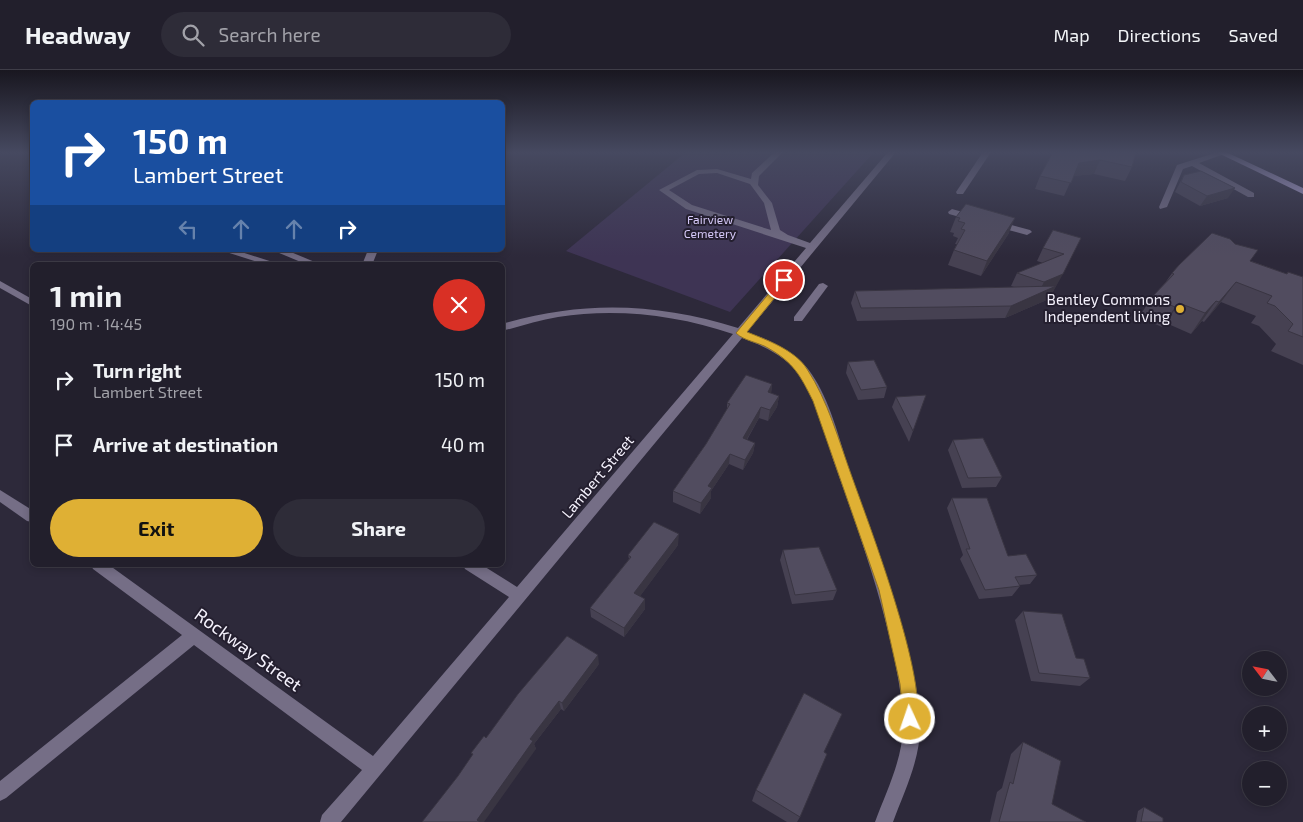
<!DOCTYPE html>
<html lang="en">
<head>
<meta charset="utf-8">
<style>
	:root { --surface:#221f2c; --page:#2e2c38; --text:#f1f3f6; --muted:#a2a2a9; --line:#3f3d48; --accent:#dfb034 }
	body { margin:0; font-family:"Exo 2",sans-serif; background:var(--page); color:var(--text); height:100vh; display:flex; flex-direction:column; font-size:19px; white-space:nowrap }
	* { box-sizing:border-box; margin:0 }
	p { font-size:16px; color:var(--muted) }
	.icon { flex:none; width:28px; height:28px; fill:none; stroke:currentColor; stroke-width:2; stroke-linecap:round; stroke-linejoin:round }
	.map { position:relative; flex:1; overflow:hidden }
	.drawer { position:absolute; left:30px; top:192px; width:475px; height:305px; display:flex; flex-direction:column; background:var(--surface); border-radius:8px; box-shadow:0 2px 8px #0003,0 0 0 1px var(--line) }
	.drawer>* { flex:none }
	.hud { position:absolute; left:30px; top:30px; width:475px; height:152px; border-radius:8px; box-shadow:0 2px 8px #0003,0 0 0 1px var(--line); background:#1a4fa0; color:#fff; overflow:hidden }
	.needle { width:32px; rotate:302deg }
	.buttons { position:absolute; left:1242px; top:581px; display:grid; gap:10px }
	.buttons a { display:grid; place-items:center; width:45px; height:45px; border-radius:50%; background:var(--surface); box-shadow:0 2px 8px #0003,0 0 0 1px var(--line); font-size:25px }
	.pin { position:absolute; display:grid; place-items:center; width:42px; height:42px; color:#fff; margin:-21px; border:2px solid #fff; border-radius:50%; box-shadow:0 1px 5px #0007 }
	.me { position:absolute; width:55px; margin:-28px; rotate:357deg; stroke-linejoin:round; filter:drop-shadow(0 0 4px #0008) }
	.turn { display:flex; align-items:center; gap:18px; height:105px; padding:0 20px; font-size:22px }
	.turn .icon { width:65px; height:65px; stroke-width:2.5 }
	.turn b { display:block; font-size:35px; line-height:42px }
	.lanes { display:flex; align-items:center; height:48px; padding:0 20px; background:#0003; justify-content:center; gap:25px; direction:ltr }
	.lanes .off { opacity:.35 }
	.round { display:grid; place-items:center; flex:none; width:52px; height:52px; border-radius:26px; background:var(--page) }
	.head { display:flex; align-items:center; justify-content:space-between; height:85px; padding:0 20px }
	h1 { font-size:30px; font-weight:700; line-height:38px }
	.button { display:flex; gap:10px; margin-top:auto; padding:10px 20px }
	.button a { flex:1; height:58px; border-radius:30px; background:var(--accent); color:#111; font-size:20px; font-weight:700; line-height:58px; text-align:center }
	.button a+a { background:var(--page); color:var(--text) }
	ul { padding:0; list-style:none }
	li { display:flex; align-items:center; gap:15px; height:65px; padding:0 20px }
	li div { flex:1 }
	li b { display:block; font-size:19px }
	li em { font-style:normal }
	header { display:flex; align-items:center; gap:30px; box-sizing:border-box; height:70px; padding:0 25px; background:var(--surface); border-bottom:1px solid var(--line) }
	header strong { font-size:24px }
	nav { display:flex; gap:28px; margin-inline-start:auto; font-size:18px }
	.search { width:350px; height:45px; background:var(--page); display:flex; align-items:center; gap:12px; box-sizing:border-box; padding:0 18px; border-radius:28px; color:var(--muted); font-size:19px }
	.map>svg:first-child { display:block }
</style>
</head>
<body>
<header>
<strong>Headway</strong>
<div class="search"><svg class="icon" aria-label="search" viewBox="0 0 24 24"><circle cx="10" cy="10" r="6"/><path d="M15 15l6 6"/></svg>Search here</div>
<nav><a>Map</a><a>Directions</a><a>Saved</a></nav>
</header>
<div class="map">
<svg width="1303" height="752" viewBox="0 0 1303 752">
	<rect width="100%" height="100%" fill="#2d293a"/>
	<path fill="#3e3454" d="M686,82H874L730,242L566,181Z"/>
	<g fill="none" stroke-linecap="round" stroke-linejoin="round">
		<g fill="#756e86" fill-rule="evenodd">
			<path d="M775,82H783L759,106L758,115L772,133L780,160L788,165L810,173L888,82H896L747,262C769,270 793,280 808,299C828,325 837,361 847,393C867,451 890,509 905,569C913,598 920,628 920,658C920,690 904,722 893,752H875C886,722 902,691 903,658C903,627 896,595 889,565C875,507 855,451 835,395C825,366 819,333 801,307C788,287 764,276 742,268L341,752H320L322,745L362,700L194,575L6,728L0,731V711L182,565L93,499L91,495H109L373,686L509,527L465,499L463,495H482L517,517L733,264C676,245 617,238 558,247C539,250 521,256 502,261V254C584,230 657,233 738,258L806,178L686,139L659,120L697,100L717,99L751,109L752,103ZM717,103L750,114L764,133L771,160L692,135L669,120L699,104Z"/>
			<path d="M983,82H991L963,124H957L956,122Z"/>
			<path d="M1218,82L1227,83L1199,93L1254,123V127H1248L1192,96L1183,99L1167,137L1160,139L1159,137L1177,95Z"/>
			<path d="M952,139L977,146L978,148L974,151L949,144L948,142Z"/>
			<path d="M996,151L1030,160L1032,162L1027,165L993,156V152Z"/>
			<path d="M220,180H235L282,195H267Z"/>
			<path d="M272,180H286L322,195H308Z"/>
			<path d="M368,180H378L372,195H362Z"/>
			<path d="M0,211L32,229V236L0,218Z"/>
			<path d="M823,213L828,216L802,251H794V247L819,214Z"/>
			<path d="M0,420L32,440V452L27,451L0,432Z"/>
		</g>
		<path fill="#beb0e2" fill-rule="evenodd" d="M1216,82H1226L1303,118V124Z"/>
	</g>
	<g fill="#464152">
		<path d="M1136,82L1132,97L1125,111L1094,104L1073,106L1064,126L1035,119L1040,106Z"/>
		<path d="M1184,105L1228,128L1200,136L1175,122Z"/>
		<path d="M956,147L1009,163L981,206L948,195L954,180L957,174H955L958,168L953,166L954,163L950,162Z"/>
		<path d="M1081,168L1049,229L1005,248L857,251L851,233L855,221L1014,217L1011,216L1017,203L1043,193L1037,191L1043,178Z"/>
		<path d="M1251,191L1287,204L1303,207V295L1271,281L1276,274L1259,256L1251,253L1256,246L1221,232L1204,252L1202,251L1191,264L1166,253L1162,257L1139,247L1152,227L1165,213L1172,203Z"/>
		<path d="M848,292L887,317L884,328L858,330L846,303Z"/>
		<path d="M772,314L771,323L779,326L777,337L768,351L759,348L747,370L755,373L753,383L743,400L729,394L711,421V428L700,444L673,432V421L706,374L727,339V333Z"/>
		<path d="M896,327L913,361L909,372L892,337Z"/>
		<path d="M953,370L1002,407L996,417L962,418L948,380Z"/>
		<path d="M952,428L1008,486L1037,505L1030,514L1019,515L1020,516L1012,526L979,529L960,489L963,485L947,438Z"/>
		<path d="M678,475L640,526L645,529V539L624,567L591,547L590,538L629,489L628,485Z"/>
		<path d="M783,480L837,520L833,530L792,534L780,490Z"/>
		<path d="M1023,541L1076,588L1090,608L1080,616L1031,611L1015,550Z"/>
		<path d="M599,594L564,641L561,639L534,674L536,679L458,706L473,685L471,683L486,668Z"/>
		<path d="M1023,672L1052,734L1086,752H990L997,722L1002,718L1011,684Z"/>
		<path d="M824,682L800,747L797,752H787L752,731L756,720Z"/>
		<path d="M1144,737L1163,752H1136L1138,741Z"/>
	</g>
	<g fill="#393542">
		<path d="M1100,90L1094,104L1073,106L1079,93Z"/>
		<path d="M1235,118L1228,128L1200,136L1207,126Z"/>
		<path d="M1015,148L1009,163L981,206L987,191Z"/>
		<path d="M1063,204L1049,229L1005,248L1011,236L1038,224L1044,212Z"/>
		<path d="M1236,212L1221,232L1204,252L1219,232Z"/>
		<path d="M1216,231L1202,251L1191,264L1205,243Z"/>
		<path d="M1179,233L1166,253L1162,257L1175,237Z"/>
		<path d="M772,314L771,325L768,322Z"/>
		<path d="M779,326L777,337L768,351L770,340Z"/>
		<path d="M761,337L759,348L741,379L743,368Z"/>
		<path d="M755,373L753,383L743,400L745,390Z"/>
		<path d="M730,384L729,394L711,421V428L700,444L701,433L708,416Z"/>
		<path d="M679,464L678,475L635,533L634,523Z"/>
		<path d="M645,529V539L624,567V558Z"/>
		<path d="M598,585L599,594L564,641L562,633Z"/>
		<path d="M559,631L561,639L534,674L536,679L484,752H479L477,750L530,669Z"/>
	</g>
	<g fill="#514c5f" stroke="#393542">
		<path d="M1053,82H1136L1132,97L1100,90L1079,93L1071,113L1040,106Z"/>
		<path d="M1201,101L1235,118L1207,126L1181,112L1184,105Z"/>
		<path d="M966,134L1015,148L987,191L954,180L965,160L961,159L965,153L958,151L960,148L956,147Z"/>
		<path d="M1053,160L1081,168L1063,204L1044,212L1017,203L1064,184L1043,178Z"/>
		<path d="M1212,163L1230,169L1235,174L1258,180L1250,191L1287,204L1288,202L1303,207V267L1288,261L1293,254L1275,236L1267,233L1272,226L1236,212L1219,232L1216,231L1205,243L1179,233L1175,237L1152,227L1174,204L1172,203L1179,195Z"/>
		<path d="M1056,216L1011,236L948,237L861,238L855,221Z"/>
		<path d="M874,290L887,317L861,320L848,292Z"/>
		<path d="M746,305L772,314L768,322L779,326L770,340L761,337L743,368L755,373L745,390L730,384L708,416L712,418L701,433L673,421L706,374L730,334L727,333Z"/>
		<path d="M926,325L913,361L896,327Z"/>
		<path d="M983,368L1002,407L968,408L953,370Z"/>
		<path d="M952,428H987L1008,486L1026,484L1037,505L1015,507L1020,516L985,520L966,479H970Z"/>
		<path d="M654,452L679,464L634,523L645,529L624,558L590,538L631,487L628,485Z"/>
		<path d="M819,477L837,520L795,525L783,480Z"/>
		<path d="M1023,541L1062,544L1076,588L1084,589L1090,608L1039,603Z"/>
		<path d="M567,566L598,585L562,633L559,631L530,669L533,671L477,750L480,752H422L458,706L473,684L471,683L484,666L486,668L518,624Z"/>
		<path d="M804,623L842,644L824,682L827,684L800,747L756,720Z"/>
		<path d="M1023,672L1061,691L1052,734L1086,752H999L1010,712L1013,714Z"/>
		<path d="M1144,737L1163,748V752H1141Z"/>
	</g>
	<linearGradient id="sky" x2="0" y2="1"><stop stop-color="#191720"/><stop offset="0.44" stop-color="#464960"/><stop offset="1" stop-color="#464960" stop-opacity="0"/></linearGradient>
	<rect width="1303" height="187" fill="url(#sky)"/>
	<path fill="#dfb034" stroke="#917222" d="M781,209L789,210L747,262C767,270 795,280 807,299C828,331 839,371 852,407C868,452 931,616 915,655L910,657L904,655L900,614L879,520L813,331C800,305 794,293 768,278C758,272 744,271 736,263Z"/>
	<circle fill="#dfb034" stroke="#241f2f" stroke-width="2" cx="1180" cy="239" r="5"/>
	<g text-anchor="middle" stroke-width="4" stroke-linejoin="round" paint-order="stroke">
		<g font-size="12" fill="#d7cafa" stroke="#241f2f">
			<text x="710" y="154">Fairview<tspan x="710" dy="14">Cemetery</tspan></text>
		</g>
		<g font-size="15" fill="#f5f2fd" stroke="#241f2f" text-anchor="end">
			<text x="1170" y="235">Bentley Commons<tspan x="1170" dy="17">Independent living</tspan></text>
		</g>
		<g font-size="15" fill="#f5f2fd" stroke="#241f2f">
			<text transform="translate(598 407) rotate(-50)" y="5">Lambert Street</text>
		</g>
		<g font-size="18" fill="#f5f2fd" stroke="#241f2f">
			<text transform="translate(248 580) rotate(36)" y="6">Rockway Street</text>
		</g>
	</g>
</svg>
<div class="buttons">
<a><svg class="needle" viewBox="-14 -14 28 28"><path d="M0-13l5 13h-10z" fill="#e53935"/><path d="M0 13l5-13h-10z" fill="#a2a2a9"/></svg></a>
<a>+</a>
<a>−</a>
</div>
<div class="pin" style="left:784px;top:210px;background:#d93025"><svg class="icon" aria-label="arrive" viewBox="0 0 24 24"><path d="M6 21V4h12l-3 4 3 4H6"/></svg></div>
<svg class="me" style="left:910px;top:649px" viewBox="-20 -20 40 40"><circle r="17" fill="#dfb034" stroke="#fff" stroke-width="3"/><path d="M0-11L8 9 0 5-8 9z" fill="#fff"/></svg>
<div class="hud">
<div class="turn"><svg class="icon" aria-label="right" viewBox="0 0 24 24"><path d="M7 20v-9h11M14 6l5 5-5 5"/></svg><div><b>150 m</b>Lambert Street</div></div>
<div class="lanes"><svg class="icon off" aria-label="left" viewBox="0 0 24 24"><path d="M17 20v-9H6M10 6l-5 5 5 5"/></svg><svg class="icon off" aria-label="ahead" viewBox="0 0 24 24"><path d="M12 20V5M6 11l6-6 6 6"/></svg><svg class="icon off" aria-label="ahead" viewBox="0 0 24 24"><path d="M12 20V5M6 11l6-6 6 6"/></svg><svg class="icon" aria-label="right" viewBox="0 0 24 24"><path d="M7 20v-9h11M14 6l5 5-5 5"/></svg></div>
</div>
<section class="drawer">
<div class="head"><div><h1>1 min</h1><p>190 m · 14:45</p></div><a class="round" style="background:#d93025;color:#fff"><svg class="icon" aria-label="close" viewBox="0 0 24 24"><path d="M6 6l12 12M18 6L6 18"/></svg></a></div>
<ul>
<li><svg class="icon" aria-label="right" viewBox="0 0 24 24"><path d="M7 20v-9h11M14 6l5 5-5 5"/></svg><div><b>Turn right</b><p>Lambert Street</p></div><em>150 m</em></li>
<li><svg class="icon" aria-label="arrive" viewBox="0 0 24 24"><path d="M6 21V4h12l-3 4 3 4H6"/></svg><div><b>Arrive at destination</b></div><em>40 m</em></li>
</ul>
<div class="button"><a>Exit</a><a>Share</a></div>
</section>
</div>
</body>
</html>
